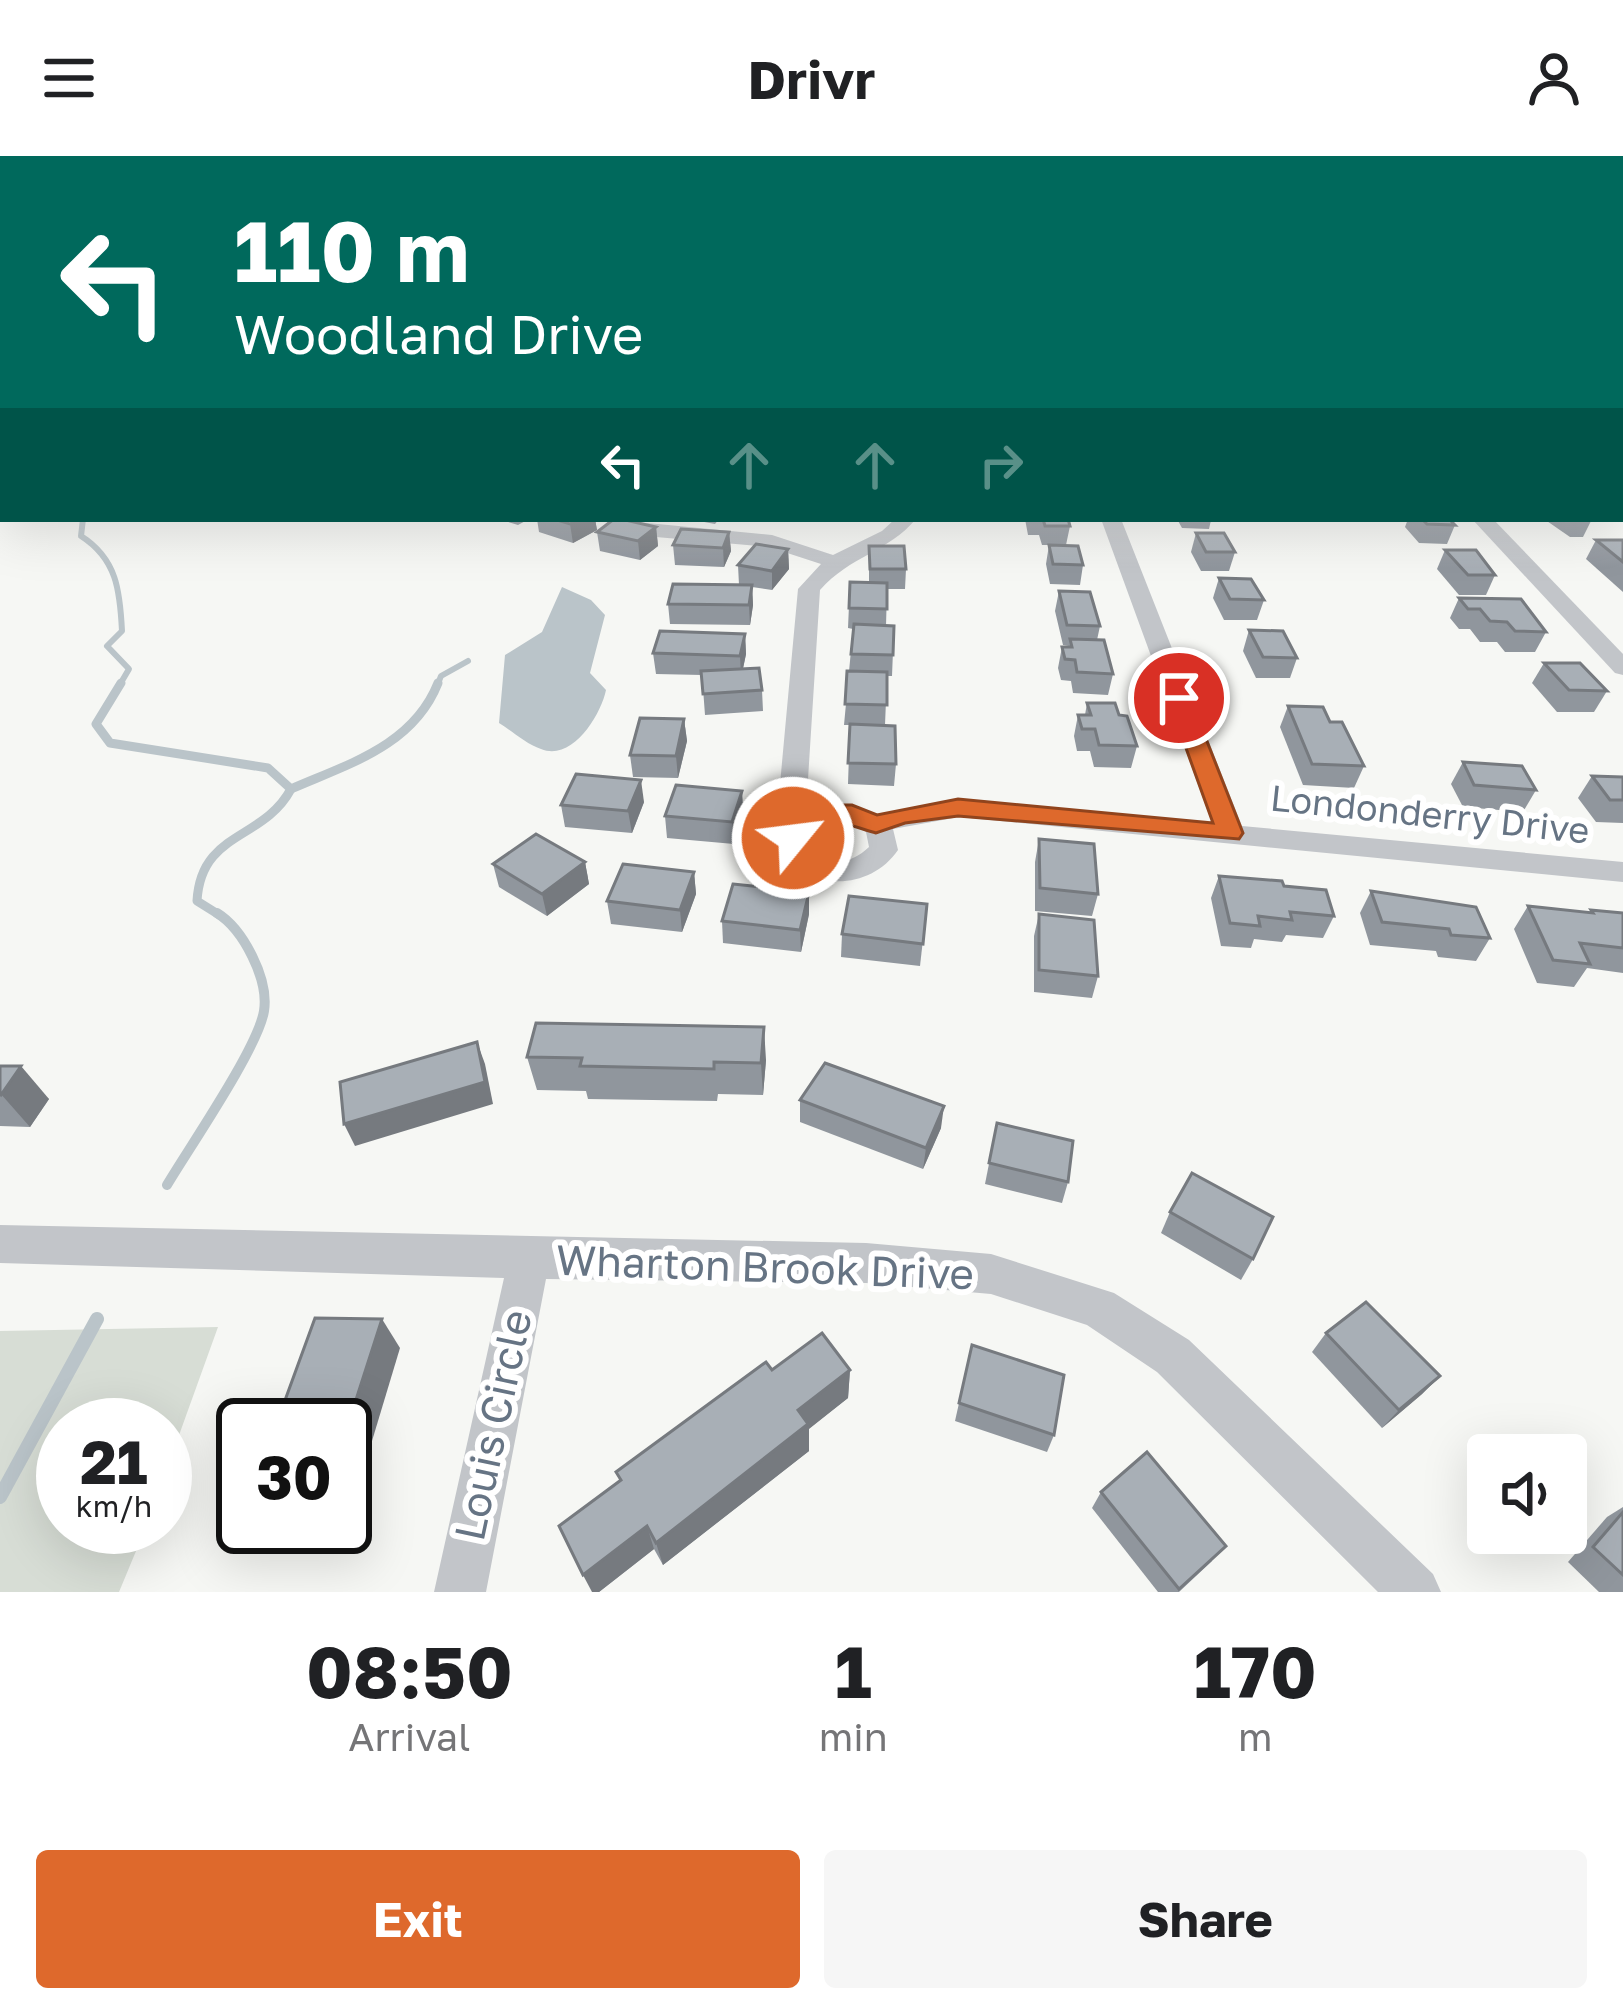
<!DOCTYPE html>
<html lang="en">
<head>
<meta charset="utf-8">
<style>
	:root { --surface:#fff; --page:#f6f6f6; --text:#202124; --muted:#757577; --accent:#de692c }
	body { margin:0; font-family:"Golos Text",sans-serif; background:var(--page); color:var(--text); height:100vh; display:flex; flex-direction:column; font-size:45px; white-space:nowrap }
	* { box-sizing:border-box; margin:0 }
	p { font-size:39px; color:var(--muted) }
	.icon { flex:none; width:66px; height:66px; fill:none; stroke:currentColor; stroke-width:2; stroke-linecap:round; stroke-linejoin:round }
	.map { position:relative; height:1436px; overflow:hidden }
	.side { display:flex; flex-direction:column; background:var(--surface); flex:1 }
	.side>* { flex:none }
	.banner { position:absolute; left:0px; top:0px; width:1623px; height:366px; box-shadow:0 12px 48px #0002; background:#00695c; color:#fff; overflow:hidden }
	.tools { position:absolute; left:1467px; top:1278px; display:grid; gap:24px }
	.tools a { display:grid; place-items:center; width:120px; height:120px; border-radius:12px; background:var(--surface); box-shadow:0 12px 48px #0002; font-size:60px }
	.speed { position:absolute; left:36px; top:1242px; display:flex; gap:24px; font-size:60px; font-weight:700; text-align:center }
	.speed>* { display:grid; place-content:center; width:156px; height:156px; border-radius:50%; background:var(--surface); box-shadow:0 12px 48px #0002; line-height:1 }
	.speed small { font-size:30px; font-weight:400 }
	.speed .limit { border:6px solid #111; border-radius:18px; background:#fff; color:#111 }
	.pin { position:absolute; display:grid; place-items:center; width:102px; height:102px; color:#fff; margin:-51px; border:6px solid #fff; border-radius:50%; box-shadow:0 3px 12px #0007 }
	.me { position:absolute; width:132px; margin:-66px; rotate:61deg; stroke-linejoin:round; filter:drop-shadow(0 0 9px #0008) }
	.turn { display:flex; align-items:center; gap:42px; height:252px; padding:0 36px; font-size:54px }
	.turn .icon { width:156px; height:156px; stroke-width:2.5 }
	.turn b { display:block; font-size:84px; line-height:102px }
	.lanes { display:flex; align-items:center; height:114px; padding:0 36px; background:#0003; justify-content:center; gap:60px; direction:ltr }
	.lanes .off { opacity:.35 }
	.eta { display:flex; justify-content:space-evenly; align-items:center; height:204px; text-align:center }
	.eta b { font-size:72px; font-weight:700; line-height:84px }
	.cta { display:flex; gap:24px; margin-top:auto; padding:24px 36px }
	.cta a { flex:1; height:138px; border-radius:12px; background:var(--accent); color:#fff; font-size:48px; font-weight:700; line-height:138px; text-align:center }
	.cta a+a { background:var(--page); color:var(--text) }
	header { display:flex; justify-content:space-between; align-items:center; height:156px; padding:0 36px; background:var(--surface); font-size:54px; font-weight:700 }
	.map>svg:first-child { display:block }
</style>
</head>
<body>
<header><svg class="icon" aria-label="menu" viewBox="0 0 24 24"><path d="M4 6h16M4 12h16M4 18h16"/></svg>Drivr<svg class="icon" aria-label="person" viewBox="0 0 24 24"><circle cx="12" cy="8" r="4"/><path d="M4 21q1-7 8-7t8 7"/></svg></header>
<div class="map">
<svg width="1623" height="1436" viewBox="0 0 1623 1436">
	<rect width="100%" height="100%" fill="#f6f7f4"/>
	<path fill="#d7ddd5" d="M218,1171L165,1318V1269H63V1371H146L119,1436H0V1175Z"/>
	<path fill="#bac4c9" d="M562,431L591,444L605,459L590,517L606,534C601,559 572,606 541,593C526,588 512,575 499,567L505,499L542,476Z"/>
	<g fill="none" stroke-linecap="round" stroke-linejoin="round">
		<g stroke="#bac4c9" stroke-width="6">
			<path d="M83,363L81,380C117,403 120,435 122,475L107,490L129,513L119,530"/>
			<path d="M437,530L441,520L468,505"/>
		</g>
		<g stroke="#bac4c9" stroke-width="9">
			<path d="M121,527L96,568L110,587L268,612L291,633C263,685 201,675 197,745L221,760"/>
			<path d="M291,633C348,608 413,590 438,527"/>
		</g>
		<path stroke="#bac4c9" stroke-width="10" d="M167,1029C189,992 258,892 264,855C269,823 243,773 217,757"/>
		<path stroke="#bac4c9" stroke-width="14" d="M0,1341L97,1163"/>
		<g fill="#c2c5c9" fill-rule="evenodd">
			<rect x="1620" y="211" width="3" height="10"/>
			<path d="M606,363L772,379L833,399L882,375L895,363H916C888,396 850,400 820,434L807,639L816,651L847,648L878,658L959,643L1212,667L1101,363H1121L1242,670L1623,706V726L959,661L893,673L898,694C870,735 809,736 780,695L784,671L794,661L779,639L798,433L821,408L769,391L656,381ZM828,666H848L866,676L869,691C849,710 830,709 810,692L812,675Z"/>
			<path d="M1472,363H1493L1623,498V519L1615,517Z"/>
			<path d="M0,1069L866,1087L991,1098L1114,1137L1189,1184L1433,1418L1441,1436H1378L1157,1216L1087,1169L991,1138L866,1127L546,1123L486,1436H434L504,1122L0,1107Z"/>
		</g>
	</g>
	<g fill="#90969d">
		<rect x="1620" y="231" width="3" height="28"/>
		<path d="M498,363H529L518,369Z"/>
		<path d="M537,363H595L597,374L573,387L539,376Z"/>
		<path d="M688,363H719L715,368Z"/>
		<path d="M1025,363H1068L1070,370L1066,389L1083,409L1080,429L1050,428L1046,408L1049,389H1042L1039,379H1028Z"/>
		<path d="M1177,363H1214L1211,364L1209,373L1182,372Z"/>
		<path d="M1408,363H1449L1455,369L1447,388L1419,387L1405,371Z"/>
		<path d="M1544,363H1592L1583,381H1570Z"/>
		<path d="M656,371L658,390L640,404L600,395L597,376Z"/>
		<path d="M729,376L731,395L724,411L675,409L673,389Z"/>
		<path d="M1196,377L1235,396L1229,415H1201L1191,396Z"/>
		<path d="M1596,384H1623V436L1586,403Z"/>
		<path d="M869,390L906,413L905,433H887L886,470H894L892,520H887L885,569L896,608L894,630L848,628L850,569H844L853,473L848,472L850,426L869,427Z"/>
		<path d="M788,393L789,413L772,434L752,431L753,449L750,469L670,468L668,448L739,429L738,409Z"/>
		<path d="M1445,394L1495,419L1486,439H1459L1437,413Z"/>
		<path d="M1219,422L1264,444L1257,464H1224L1213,442Z"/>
		<path d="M1059,435L1100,470L1097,484L1113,518L1108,539L1073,537L1071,525L1061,524L1058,512L1062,491H1068L1069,490L1063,489L1055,455Z"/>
		<path d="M1459,442L1546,476L1535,496H1505L1497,486H1480L1470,473H1459L1450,462Z"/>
		<path d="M1249,474L1297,502L1290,522H1256L1243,495Z"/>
		<path d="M745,478L746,498L743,513L762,534L763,555L705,559L702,519L656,518L653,497Z"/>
		<path d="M1544,507L1607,535L1594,556H1557L1532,527Z"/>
		<path d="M1087,547L1119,559L1137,590L1131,612L1094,611L1090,595H1077L1074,580L1078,559H1085Z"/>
		<path d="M1288,550L1330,566L1364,610L1354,632L1303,629L1280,571Z"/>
		<path d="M684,563L687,585L678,622L633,621L630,599Z"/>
		<path d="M1463,606L1536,634L1523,656L1463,651L1451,628Z"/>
		<path d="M1592,620L1623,621V667L1596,666L1578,642Z"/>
		<path d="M742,635L743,657L734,688L667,682L665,660Z"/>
		<path d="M644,646L632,677L565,671L561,649Z"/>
		<path d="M1039,683L1098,738L1092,760L1035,755V706Z"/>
		<path d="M585,706L589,728L547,760L499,731L493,708Z"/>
		<path d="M694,716L696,738L682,776L611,768L607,745Z"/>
		<path d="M1219,720L1284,730L1334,760L1323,782L1286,779L1282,786L1254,783L1251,792L1221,790L1211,742Z"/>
		<path d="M1371,735L1490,782L1476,805L1438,801L1436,795L1370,789L1360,757Z"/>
		<path d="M927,748L920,810L841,801L842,778Z"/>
		<path d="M1528,750L1589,757L1591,754L1623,757V817L1587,812L1574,831L1537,827L1514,773Z"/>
		<path d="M809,758L801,796L723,787L722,765Z"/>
		<path d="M1039,758L1098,820L1092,842L1034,836V780Z"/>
		<path d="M527,901L766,904L763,939L718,938L717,945L588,943L586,935L537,934Z"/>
		<path d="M0,910L49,943L30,971L0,970Z"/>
		<path d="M800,944L941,972L923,1013L800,966Z"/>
		<path d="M997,967L1068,1026L1062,1047L985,1028Z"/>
		<path d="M1170,1056L1253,1103L1241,1124L1161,1077Z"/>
		<path d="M1326,1177L1440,1220L1422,1238L1382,1272L1312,1196Z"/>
		<path d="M972,1189L1054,1279L1047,1296L955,1265Z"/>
		<path d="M772,1214H850L848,1242L808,1273L809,1295L663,1409L654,1393L599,1436H592L620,1325L616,1316Z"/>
		<path d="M1101,1336L1212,1405L1179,1436H1158L1092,1352Z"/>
		<path d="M1623,1351V1436H1599L1568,1406L1607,1361Z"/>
	</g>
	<g fill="#767a7f">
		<path d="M579,363H595L597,374L573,387L570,368Z"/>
		<path d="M656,371L658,390L640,404L638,385Z"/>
		<path d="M729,376L731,395L724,411L723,392Z"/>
		<path d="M788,393L789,413L772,434V415Z"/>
		<path d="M752,429L753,449L750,469L749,449Z"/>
		<path d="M745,478L746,498L741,521L740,500Z"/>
		<path d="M684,563L687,585L678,622L676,600Z"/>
		<path d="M641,624L644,646L632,677L628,655Z"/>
		<path d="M742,635L743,657L734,688L732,666Z"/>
		<path d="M585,706L589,728L547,760L542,738Z"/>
		<path d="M694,716L696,738L682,776L680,754Z"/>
		<path d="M809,736V758L801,796L800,774Z"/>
		<path d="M764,871L766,904L763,939L761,907Z"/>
		<path d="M477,886L485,908L493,948L355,990L344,968Z"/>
		<path d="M21,910L49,943L30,971L0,937Z"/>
		<path d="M944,950L941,972L923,1013L926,992Z"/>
		<path d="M382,1163L400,1192L350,1358L345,1353V1278Z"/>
		<path d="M850,1214L848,1242L809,1273V1295L663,1409L656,1387L798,1254Z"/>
		<path d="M1440,1220L1422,1238L1382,1272L1399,1254Z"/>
		<path d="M647,1370L654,1393L599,1436H592L583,1419Z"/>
	</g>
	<g fill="#a8afb6" stroke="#767a7f" stroke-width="3">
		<path d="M554,363H579L570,368Z"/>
		<path d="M614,363H621L656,371L638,385L597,376Z"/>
		<path d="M1043,363H1068L1070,370H1045Z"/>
		<path d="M1422,363H1449L1455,369L1427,368Z"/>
		<path d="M681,373L729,376L723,392L673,389Z"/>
		<path d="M1196,377H1224L1235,396H1206Z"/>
		<path d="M1596,384H1623V406Z"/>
		<path d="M756,388L788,393L772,415L738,409Z"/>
		<path d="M1049,389L1078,390L1083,409L1053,408Z"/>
		<path d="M869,390H904L906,413H870Z"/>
		<path d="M1445,394H1476L1495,419H1468Z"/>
		<path d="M1219,422L1251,423L1264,444L1230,443Z"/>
		<path d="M850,426L887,427V453L849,452Z"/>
		<path d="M673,428L752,429L749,449L668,448Z"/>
		<path d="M1059,435L1090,436L1100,470L1067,469Z"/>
		<path d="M1459,442L1521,443L1546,476L1515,475L1507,466L1490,465L1480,453H1468Z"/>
		<path d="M854,468L894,470L893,499L851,498Z"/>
		<path d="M1249,474L1283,475L1297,502L1263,501Z"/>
		<path d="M660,475L745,478L740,500L653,497Z"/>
		<path d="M1070,483L1104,484L1113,518L1077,516L1075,504L1065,503L1062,491H1072Z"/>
		<path d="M1544,507H1580L1607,535L1569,534Z"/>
		<path d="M759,512L762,534L703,538L701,515Z"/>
		<path d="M847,515L887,516V549L845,548Z"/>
		<path d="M1087,547H1115L1119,559L1127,560L1137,590L1099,589L1095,573H1082L1078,559H1091Z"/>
		<path d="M1288,550L1323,551L1330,566H1342L1364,610L1312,608Z"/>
		<path d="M640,562L684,563L676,600L630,599Z"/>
		<path d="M850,568L895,570L896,608L848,607Z"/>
		<path d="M1463,606L1522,610L1536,634L1474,629Z"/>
		<path d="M576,618L641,624L628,655L561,649Z"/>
		<path d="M1592,620L1623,621V644H1610Z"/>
		<path d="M676,629L742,635L732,666L665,660Z"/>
		<path d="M536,678L585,706L542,738L493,708Z"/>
		<path d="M1039,683L1094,688L1098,738L1040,732Z"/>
		<path d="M623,708L694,716L680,754L607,745Z"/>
		<path d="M1219,720L1282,725L1284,730L1326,734L1334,760L1290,756L1292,764L1258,760L1260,770L1230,767Z"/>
		<path d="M733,728L809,736L800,774L722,765Z"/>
		<path d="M1371,735L1476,751L1490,782L1451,779L1449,773L1382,766Z"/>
		<path d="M849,740L927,748L923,788L842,778Z"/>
		<path d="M1528,750L1593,757L1591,754L1623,757V792L1580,787L1590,808L1553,804Z"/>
		<path d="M1039,758L1094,764L1098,820L1039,814Z"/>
		<path d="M536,867L764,871L761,907L714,906V913L580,910L582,902L527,901Z"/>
		<path d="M477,886L485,926L344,968L340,926Z"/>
		<path d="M825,907L944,950L926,992L800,944Z"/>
		<path d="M0,910H21L1,939L0,938Z"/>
		<path d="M997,967L1073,985L1068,1026L989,1007Z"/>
		<path d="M1192,1017L1273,1061L1253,1103L1170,1056Z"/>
		<path d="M1366,1146L1440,1220L1399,1254L1326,1177Z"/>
		<path d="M315,1162L382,1163L345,1278V1269H276Z"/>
		<path d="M822,1177L850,1214L798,1254L808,1268L656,1387L647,1370L583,1419L559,1370L621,1324L616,1316L766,1206L772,1214Z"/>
		<path d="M972,1189L1064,1219L1054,1279L959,1247Z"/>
		<path d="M1147,1296L1226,1390L1179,1433L1101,1336Z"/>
		<path d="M1623,1356V1419L1593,1391Z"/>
	</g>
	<linearGradient id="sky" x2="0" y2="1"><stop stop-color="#95badc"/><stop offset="0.51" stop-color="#fbfbfa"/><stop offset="1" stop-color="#fbfbfa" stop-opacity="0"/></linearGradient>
	<rect width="1623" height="412" fill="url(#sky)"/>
	<path fill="#de692c" stroke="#90441d" stroke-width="3" d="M1179,536L1190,542L1243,677L1239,683L958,660L905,667L876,677C847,669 821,654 802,688L793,691L780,682L789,665L823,649H852L877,659L958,643L1213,667L1168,542Z"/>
	<g text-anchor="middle" stroke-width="12" stroke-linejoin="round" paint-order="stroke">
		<g font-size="36" fill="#667484" stroke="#fff">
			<text transform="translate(1430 658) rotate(6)" y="13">Londonderry Drive</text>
		</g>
		<g font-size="42" fill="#667484" stroke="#fff">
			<text transform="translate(765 1111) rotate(2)" y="15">Wharton Brook Drive</text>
			<text transform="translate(493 1269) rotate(-78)" y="15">Louis Circle</text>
		</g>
	</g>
</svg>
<div class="tools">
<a><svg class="icon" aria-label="sound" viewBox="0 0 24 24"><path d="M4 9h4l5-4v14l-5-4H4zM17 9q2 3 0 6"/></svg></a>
</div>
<div class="speed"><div>21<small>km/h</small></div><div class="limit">30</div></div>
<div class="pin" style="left:1179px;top:542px;background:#d93025"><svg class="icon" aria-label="arrive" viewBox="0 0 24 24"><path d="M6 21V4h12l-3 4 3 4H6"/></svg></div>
<svg class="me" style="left:793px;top:682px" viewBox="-20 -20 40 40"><circle r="17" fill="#de692c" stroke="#fff" stroke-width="3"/><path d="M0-11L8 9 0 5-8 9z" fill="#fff"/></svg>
<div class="banner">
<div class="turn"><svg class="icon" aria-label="left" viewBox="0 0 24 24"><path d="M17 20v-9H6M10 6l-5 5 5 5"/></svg><div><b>110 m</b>Woodland Drive</div></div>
<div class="lanes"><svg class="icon" aria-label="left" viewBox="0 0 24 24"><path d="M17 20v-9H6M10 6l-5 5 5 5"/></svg><svg class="icon off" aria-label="ahead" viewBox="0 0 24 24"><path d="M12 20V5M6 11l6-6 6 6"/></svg><svg class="icon off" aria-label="ahead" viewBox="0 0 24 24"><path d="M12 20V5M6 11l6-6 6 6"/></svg><svg class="icon off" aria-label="right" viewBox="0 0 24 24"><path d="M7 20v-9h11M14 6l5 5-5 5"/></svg></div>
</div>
</div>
<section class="side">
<div class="eta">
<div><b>08:50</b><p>Arrival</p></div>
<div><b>1</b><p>min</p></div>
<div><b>170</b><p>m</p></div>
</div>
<div class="cta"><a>Exit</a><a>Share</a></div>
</section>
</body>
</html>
